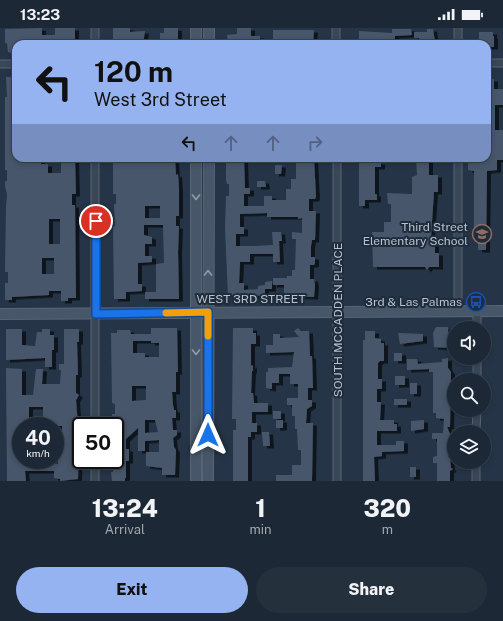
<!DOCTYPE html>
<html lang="en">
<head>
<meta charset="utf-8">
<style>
	:root { --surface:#1c2835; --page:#25303d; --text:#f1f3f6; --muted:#a0a6ad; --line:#3a4450; --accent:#95b2f1 }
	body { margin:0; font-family:"Public Sans",sans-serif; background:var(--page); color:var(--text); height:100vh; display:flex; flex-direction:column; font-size:15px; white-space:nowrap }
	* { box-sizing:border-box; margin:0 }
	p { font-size:13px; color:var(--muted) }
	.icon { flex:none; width:22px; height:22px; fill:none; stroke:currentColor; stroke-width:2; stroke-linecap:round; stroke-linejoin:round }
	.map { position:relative; height:453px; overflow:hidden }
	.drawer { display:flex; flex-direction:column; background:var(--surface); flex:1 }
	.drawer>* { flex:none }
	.banner { position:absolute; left:12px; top:12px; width:479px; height:122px; border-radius:12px; box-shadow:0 2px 6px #0003,0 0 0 1px var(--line); background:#95b2f1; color:#111; overflow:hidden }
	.tools { position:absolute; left:447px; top:293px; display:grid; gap:8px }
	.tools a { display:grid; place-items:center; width:44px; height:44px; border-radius:50%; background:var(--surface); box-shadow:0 2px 6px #0003,0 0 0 1px var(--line); font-size:20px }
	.speed { position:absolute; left:12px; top:389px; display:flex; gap:8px; font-size:20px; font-weight:700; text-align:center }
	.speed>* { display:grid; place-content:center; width:52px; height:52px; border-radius:50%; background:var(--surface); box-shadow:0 2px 6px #0003,0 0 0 1px var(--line); line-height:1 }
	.speed small { font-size:10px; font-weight:400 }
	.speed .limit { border:2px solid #111; border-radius:6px; background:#fff; color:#111 }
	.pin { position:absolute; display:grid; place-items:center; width:34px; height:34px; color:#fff; margin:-17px; border:2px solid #fff; border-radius:50%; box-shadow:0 1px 4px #0007 }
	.me { position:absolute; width:44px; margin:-22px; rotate:0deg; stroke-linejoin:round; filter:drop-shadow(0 0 3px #0008) }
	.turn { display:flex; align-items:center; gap:14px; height:84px; padding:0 16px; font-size:18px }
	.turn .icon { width:52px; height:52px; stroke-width:2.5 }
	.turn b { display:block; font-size:28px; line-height:34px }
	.lanes { display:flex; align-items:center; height:38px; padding:0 16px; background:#0003; justify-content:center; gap:20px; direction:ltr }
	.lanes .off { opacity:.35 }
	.eta { display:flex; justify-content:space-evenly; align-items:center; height:68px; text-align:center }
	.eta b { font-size:24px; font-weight:800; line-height:28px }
	.action { display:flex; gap:8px; margin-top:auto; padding:8px 16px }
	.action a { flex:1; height:46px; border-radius:24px; background:var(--accent); color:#111; font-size:16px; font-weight:800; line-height:46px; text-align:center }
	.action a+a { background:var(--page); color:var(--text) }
	.status { display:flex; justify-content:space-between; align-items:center; height:28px; padding:0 20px; background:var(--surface); direction:ltr }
	.status svg { height:11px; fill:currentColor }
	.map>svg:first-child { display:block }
</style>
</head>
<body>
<div class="status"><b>13:23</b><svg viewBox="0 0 49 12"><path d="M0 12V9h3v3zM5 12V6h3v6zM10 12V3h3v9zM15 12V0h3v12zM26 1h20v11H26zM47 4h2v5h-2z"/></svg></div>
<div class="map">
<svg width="503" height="453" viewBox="0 0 503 453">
	<defs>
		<filter id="shadow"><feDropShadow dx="4" dy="2.5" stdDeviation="0" flood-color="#0009"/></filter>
	</defs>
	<rect width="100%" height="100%" fill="#253547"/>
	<g fill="#47576b" fill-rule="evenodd" filter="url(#shadow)">
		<path d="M42,0V7H55V0H75V16H16V23L11,25L8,24L7,15H5V1Z"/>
		<path d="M113,0H130V4L145,3L143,16H113Z"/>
		<path d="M164,0H178V16H164V12H160V5H164Z"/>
		<path d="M237,0H251V8H260V16H228L227,7L237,6Z"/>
		<path d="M392,1H411L412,7L395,8V16H363V13L359,11V3L392,5Z"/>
		<path d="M427,1H433L435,14L434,16H419V10H414V4H427Z"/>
		<path d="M273,2H314L313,16H289V12L273,13Z"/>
		<path d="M479,4H493V8H494V19H487V16H479Z"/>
		<path d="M6,49H16V130H41V136H48V145H61V130H75L76,166H72V177H75L76,270H68V273H61V263H49V267L12,269V272H5V255H8V244H5L6,179L7,166L5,158V153H7V142H5V69H7ZM49,191H60V216H49ZM42,230H54V246H42Z"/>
		<path d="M487,51H494V61H503V77H495V102H503V132H497V142L487,143L486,222H478V207L474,205V143L468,142V131L487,130Z"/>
		<path d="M113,130H136V134H154V130H175L176,147L178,146L179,160V188H176V198H179L178,224L179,271H145V264H156V236L164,235L163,197H144V207L152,209V216H145V228H152V234L138,235V256H142V263L126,264V271H114L113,199L115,198L114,176H116V166H113ZM145,178H160V190H145Z"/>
		<path d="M226,130L244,131L245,160H250V166H244V178H264V168H272V172H286V161H291V151H296V130H314L316,169L315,171H309V183H316L315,212H312L311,218V229H315V235L314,237H310V251H314L315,257L314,269L284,268V257H273V250H287V248H292V242H295L296,211H292V204L302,205V190L298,191V189H267V185L240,186V199H244V206H236V218H254L273,217L272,204H281L282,213H279L280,234H273V226H250V234H240L239,255H244V262L258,261V258L265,257V267L239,270L235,267L228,268L225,200L226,168H229V156H227L226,152Z"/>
		<path d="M362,130H370V134H381V139H375V166H377V172H365V178H359V134H362Z"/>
		<path d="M416,130H429V147H438V164H434L431,208L433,216H435V225H439V239H429L427,242L425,239H373L372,204H384V194H391V176H388L387,165L412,166V149L417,147Z"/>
		<path d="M275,137H282L281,146H275Z"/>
		<path d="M257,153H265L266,159H257Z"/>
		<path d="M272,253V261H265V254Z"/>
		<path d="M436,299H448L449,320L434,319L433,305Z"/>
		<path d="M151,300H177L178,344H176V364H172L173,377L174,382H176V390H172L173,402H177V407L173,410L174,419L176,422L175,447H162V440L146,438V424H159V412L145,413V423H138V400L126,411V421H129V433H126V450H125V453H112L111,444H113V432H115V398H112V386H115V376L112,375L111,305H117V302H130L131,306H151ZM133,313H151V315H159V329H145V325H133ZM132,358H146V372L132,373ZM145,392H155L158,404L145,405Z"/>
		<path d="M233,300H253V305H256V316H251V338L253,337V343H252L251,365H253L254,375H268V384H252V395H257V404H251V409H248V453H233V402H236V391H232Z"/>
		<path d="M298,300L301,303H309L310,328H312L313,360H308V372H312V378L307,381L306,395H313L312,451V453H276V447H292V437H301V422H298L297,401H295V388H292V377H287V370H298V356H290V346H279V355H272V361L266,360V344H268V340L292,339L294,324L266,325V317H273V306H280V310L299,309L294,303Z"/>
		<path d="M6,301H22V317L35,318L37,304H42V301H50V307H54V322H52V339H45V330L6,332Z"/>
		<path d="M64,301H79V314H77L78,347H76V365L79,367L76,372L79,411L78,451L60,453V451L54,450V443H25L26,453H7L6,340L22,341V367H33L36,341H43L42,356H60L61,342H59V336H64ZM29,379H43V395H47V398H62V413H60V428H58V436H28V432H21V398H29Z"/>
		<path d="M365,303H375V310L381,311V315H384V333H380L378,335V351H382V361H377V374H381L380,392H394V396H397V403H377V417H396V413H404V423L382,424V428L374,429L375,453H363V312H365Z"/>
		<path d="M398,305L423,306V313L400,316Z"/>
		<rect x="394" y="325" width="8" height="8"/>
		<path d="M448,330V340L451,344L450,399H447L450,406L448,429H450L451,440L453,441L450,443V453H437V435H433V429L437,428V411H432V405H443L444,391L436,390V385H433V344H429V341L407,342V331H417L418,336L442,334V331Z"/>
		<rect x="395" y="348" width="10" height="9"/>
		<rect x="410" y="355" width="7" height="11"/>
		<rect x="394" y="371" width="13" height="6"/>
		<rect x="273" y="383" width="8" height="8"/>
		<rect x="276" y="392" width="7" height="8"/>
		<path d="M424,392V401L411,403V393Z"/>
		<path d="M262,404H269L270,418H263Z"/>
		<rect x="410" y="439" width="6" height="10"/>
	</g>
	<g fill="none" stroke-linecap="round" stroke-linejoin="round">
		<defs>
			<g id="minor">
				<path d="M336,0V16"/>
				<path d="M458,0V16"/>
				<path d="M95,16V0"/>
				<path d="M487,35H503"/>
				<path d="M0,36H16"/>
				<path d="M458,130V283"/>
				<path d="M477,283V300"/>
				<path d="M477,352V330"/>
				<path d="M95,398V130"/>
				<path d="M476,404L477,382"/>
				<path d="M95,453V432"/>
				<path d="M337,453V130"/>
				<path d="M476,453V434"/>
			</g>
			<g id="secondary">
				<path d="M196,0V16"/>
				<path d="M209,0V16"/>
				<path d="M0,286L503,283"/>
				<path d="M196,453V130"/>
				<path d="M208,453L209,130"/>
			</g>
		</defs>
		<use href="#minor" stroke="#596573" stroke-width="9"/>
		<use href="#secondary" stroke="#596573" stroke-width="12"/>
		<use href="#minor" stroke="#3a4756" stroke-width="7"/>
		<use href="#secondary" stroke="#485669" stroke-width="10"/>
	</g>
	<defs><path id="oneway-chevron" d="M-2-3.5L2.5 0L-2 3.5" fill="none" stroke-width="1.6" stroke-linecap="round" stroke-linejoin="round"/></defs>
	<g stroke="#919cab">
		<use href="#oneway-chevron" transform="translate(196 169) rotate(90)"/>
		<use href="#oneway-chevron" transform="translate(208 245) rotate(-90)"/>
		<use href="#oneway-chevron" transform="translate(196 324) rotate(90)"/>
	</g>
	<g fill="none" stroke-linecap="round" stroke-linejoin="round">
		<defs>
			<path id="route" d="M96,193V286L208,284V407"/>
		</defs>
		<use href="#route" stroke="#114b97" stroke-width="10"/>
		<use href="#route" stroke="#1a73e8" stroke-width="7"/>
		<path stroke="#f59e0b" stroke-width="7" d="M166,285L208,284V308"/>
	</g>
	<defs>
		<symbol id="school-ring" viewBox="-11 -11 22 22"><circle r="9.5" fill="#1f2c3b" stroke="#8d6e63" stroke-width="1.5"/><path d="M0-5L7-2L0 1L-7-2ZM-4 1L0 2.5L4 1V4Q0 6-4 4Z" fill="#8d6e63"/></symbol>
		<symbol id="bus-ring" viewBox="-11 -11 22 22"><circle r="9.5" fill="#1f2c3b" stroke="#1a4fb4" stroke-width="1.5"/><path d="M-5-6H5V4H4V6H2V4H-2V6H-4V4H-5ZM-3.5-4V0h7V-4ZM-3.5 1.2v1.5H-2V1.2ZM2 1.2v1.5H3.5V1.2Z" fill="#1a4fb4"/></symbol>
	</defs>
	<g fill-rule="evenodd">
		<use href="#school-ring" x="471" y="195" width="22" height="22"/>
		<use href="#bus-ring" x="465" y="263" width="22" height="22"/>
	</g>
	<g text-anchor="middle" stroke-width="4" stroke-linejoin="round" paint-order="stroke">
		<g font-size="12" fill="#b8c2cf" stroke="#1f2c3b" text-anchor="end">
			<text x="468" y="203">Third Street<tspan x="468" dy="14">Elementary School</tspan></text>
			<text x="462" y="278">3rd &amp; Las Palmas</text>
		</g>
		<g font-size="12" fill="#b8c2cf" stroke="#1f2c3b">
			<text x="251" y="275">WEST 3RD STREET</text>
			<text transform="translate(338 292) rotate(-90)" y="4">SOUTH MCCADDEN PLACE</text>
		</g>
	</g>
</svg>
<div class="tools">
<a><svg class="icon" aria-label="sound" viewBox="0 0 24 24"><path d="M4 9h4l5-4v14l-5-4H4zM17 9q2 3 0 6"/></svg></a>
<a><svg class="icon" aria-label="search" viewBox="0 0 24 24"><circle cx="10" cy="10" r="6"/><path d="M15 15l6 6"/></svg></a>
<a><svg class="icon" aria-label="layers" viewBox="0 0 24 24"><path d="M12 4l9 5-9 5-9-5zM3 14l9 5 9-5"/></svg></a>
</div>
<div class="speed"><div>40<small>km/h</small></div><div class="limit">50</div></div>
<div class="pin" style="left:96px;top:193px;background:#d93025"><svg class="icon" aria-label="arrive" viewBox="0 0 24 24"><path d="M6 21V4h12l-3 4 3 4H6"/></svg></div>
<svg class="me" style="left:208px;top:407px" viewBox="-20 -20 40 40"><path d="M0-17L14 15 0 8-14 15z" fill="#1a73e8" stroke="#fff" stroke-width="4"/></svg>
<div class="banner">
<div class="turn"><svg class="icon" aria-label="left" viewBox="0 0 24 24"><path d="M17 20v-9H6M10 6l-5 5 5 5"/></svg><div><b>120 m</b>West 3rd Street</div></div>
<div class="lanes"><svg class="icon" aria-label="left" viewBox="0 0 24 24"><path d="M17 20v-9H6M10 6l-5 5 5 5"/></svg><svg class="icon off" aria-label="ahead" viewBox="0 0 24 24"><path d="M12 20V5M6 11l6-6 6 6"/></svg><svg class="icon off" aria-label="ahead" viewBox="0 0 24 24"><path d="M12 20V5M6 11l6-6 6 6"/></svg><svg class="icon off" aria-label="right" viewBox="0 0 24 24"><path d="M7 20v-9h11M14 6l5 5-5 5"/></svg></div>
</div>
</div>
<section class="drawer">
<div class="eta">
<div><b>13:24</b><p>Arrival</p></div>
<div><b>1</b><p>min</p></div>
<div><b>320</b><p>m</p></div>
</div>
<div class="action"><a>Exit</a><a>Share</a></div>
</section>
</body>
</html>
